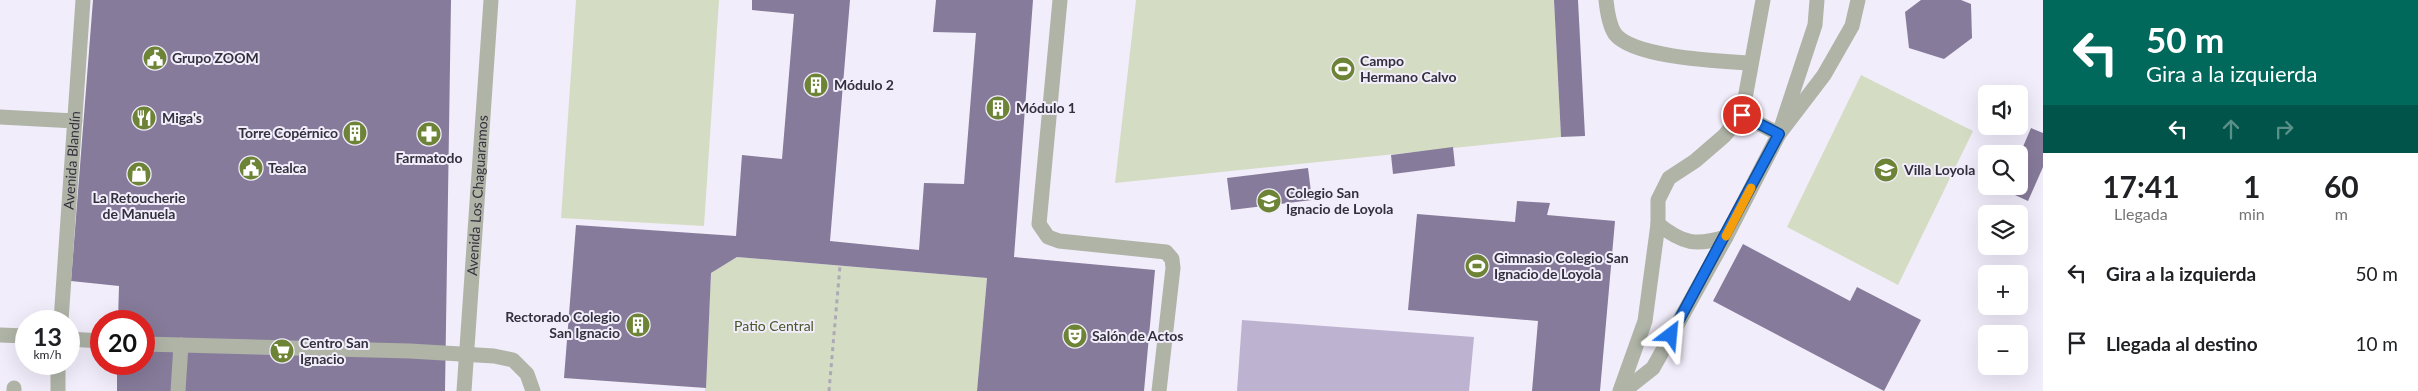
<!DOCTYPE html>
<html lang="es">
<head>
<meta charset="utf-8">
<style>
	:root { --surface:#fff; --page:#f2f2f2; --text:#202124; --muted:#757577 }
	body { margin:0; font-family:Lato,sans-serif; background:var(--page); color:var(--text); height:100vh; display:flex; flex-direction:column; font-size:19px; white-space:nowrap }
	* { box-sizing:border-box; margin:0 }
	p { font-size:16px; color:var(--muted) }
	.icon { flex:none; width:28px; height:28px; fill:none; stroke:currentColor; stroke-width:2; stroke-linecap:round; stroke-linejoin:round }
	.map { position:relative; flex:1; overflow:hidden }
	.panel { display:flex; flex-direction:column; background:var(--surface); width:375px }
	.panel>* { flex:none }
	.top-card { background:#00695c; color:#fff; overflow:hidden }
	.controls { position:absolute; left:1978px; top:85px; display:grid; gap:10px }
	.controls a { display:grid; place-items:center; width:50px; height:50px; border-radius:8px; background:var(--surface); box-shadow:0 5px 20px #0002; font-size:25px }
	.speed { position:absolute; left:15px; top:310px; display:flex; gap:10px; font-size:25px; font-weight:700; text-align:center }
	.speed>* { display:grid; place-content:center; width:65px; height:65px; border-radius:50%; background:var(--surface); box-shadow:0 5px 20px #0002; line-height:1 }
	.speed small { font-size:12px; font-weight:400 }
	.speed .limit { border:8px solid #d22; background:#fff; color:#111 }
	.pin { position:absolute; display:grid; place-items:center; width:42px; height:42px; color:#fff; margin:-21px; border:2px solid #fff; border-radius:50%; box-shadow:0 1px 5px #0007 }
	.me { position:absolute; width:55px; margin:-28px; rotate:29deg; stroke-linejoin:round; filter:drop-shadow(0 0 4px #0008) }
	.turn { display:flex; align-items:center; gap:18px; height:105px; padding:0 20px; font-size:22px }
	.turn .icon { width:65px; height:65px; stroke-width:2.5 }
	.turn b { display:block; font-size:35px; line-height:42px }
	.lanes { display:flex; align-items:center; height:48px; padding:0 20px; background:#0003; justify-content:center; gap:25px; direction:ltr }
	.lanes .off { opacity:.35 }
	.eta { display:flex; justify-content:space-evenly; align-items:center; height:85px; text-align:center }
	.eta b { font-size:30px; font-weight:700; line-height:35px }
	ul { padding:0; list-style:none }
	li { display:flex; align-items:center; gap:15px; height:70px; padding:0 20px }
	li div { flex:1 }
	li b { display:block; font-size:19px }
	li em { font-style:normal }
	main { display:flex; flex:1; min-height:0 }
	.map>svg:first-child { display:block }
</style>
</head>
<body>
<main>
<div class="map">
<svg width="2043" height="391" viewBox="0 0 2043 391">
	<rect width="100%" height="100%" fill="#f2edfb"/>
	<g fill="#d4ddc4">
		<path d="M576,0H719L704,226L561,218Z"/>
		<path d="M1136,0H1554L1561,137L1115,183Z"/>
		<path d="M1861,75L1973,131L1898,285L1787,227Z"/>
		<path d="M737,257L987,278L977,391H705L711,273Z"/>
	</g>
	<path fill="#bdb3d0" d="M1242,320L1474,337L1469,391H1237Z"/>
	<g fill="#867b9a">
		<path d="M93,0H451L445,391H117V364H144V321H118L119,286L71,281Z"/>
		<path d="M752,0H850L830,241L919,250L924,183L964,184L976,33L933,32L936,0H1033L1014,257L1155,270L1144,391H977L987,278L737,257L711,273L706,388L564,378L576,225L736,236L742,155L782,159L794,14L752,10Z"/>
		<path d="M1554,0H1578L1585,136L1561,137Z"/>
		<path d="M1921,0H1961L1971,4L1972,38L1944,59L1909,48L1905,12Z"/>
		<path d="M2031,128L2043,133V167L2028,201L2004,190L2006,186H2019V156Z"/>
		<path d="M1453,147L1455,166L1393,174L1391,155Z"/>
		<path d="M1308,168L1312,200L1231,210L1227,178Z"/>
		<path d="M1517,201L1550,203L1547,215L1615,221L1600,391H1532L1538,321L1408,310L1417,214L1515,222Z"/>
		<path d="M1743,244L1850,301L1857,287L1921,320L1884,391L1713,301Z"/>
	</g>
	<g fill="none" stroke-linecap="round" stroke-linejoin="round">
		<path stroke="#aea9b7" stroke-width="3" stroke-dasharray="4 4" stroke-linecap="butt" d="M829,391L840,266"/>
		<g stroke="#afb4a7" stroke-width="15">
			<path d="M1060,0L1039,224L1048,237L1059,241L1166,252L1172,259L1173,268L1159,391"/>
			<path d="M1606,0C1607,10 1609,25 1615,34C1634,58 1721,61 1750,63"/>
			<path d="M1742,115L1779,134L1815,25L1817,0"/>
			<path d="M0,117L75,121"/>
			<path d="M1658,224C1683,244 1696,246 1726,237"/>
			<path d="M69,339L101,341"/>
			<path d="M144,344L410,351L494,356L513,360L527,374L533,391"/>
			<path d="M14,388V391"/>
			<path d="M178,391L181,345"/>
			<path d="M1620,391L1645,321L1658,224V200L1669,178L1695,161L1724,136L1742,115L1763,0"/>
			<path d="M1624,391L1653,368L1726,237L1779,134L1824,75L1852,26L1858,0"/>
		</g>
		<g stroke="#afb4a7" stroke-width="15">
			<path id="s1" d="M61,321L83,0"/>
			<path d="M0,335L26,336"/>
			<path d="M58,391V364"/>
			<path id="s2" d="M464,391L491,0"/>
		</g>
	</g>
	<g fill="none" stroke-linecap="round" stroke-linejoin="round">
		<defs>
			<path id="route" d="M1671,335L1779,134L1742,115"/>
		</defs>
		<use href="#route" stroke="#114b97" stroke-width="12"/>
		<use href="#route" stroke="#1a73e8" stroke-width="9"/>
		<path stroke="#f59e0b" stroke-width="9" d="M1726,236L1751,188"/>
	</g>
	<defs>
		<symbol id="civic-disc" viewBox="-11 -11 22 22"><circle r="9.5" fill="#6d8335" stroke="#f2edfb"/><path d="M-.6-6.5H3V-4.5H.6V-3L4-1V1h2V6H-6V1h2V-1L-.6-3ZM-1.2 2.5V6h2.4V2.5Z" fill="#fff"/></symbol>
		<symbol id="stadium-disc" viewBox="-11 -11 22 22"><circle r="9.5" fill="#6d8335" stroke="#f2edfb"/><path d="M0-5a6.5 5 0 1 0 0 10a6.5 5 0 1 0 0-10ZM-3.5-1.8h7v3.6h-7Z" fill="#fff"/></symbol>
		<symbol id="building-disc" viewBox="-11 -11 22 22"><circle r="9.5" fill="#6d8335" stroke="#f2edfb"/><path d="M-4-6H4V6H1V3H-1V6H-4ZM-2.5-4.3h1.7v1.8h-1.7ZM.8-4.3h1.7v1.8H.8ZM-2.5-1h1.7V.8h-1.7ZM.8-1h1.7V.8H.8Z" fill="#fff"/></symbol>
		<symbol id="restaurant-disc" viewBox="-11 -11 22 22"><circle r="9.5" fill="#6d8335" stroke="#f2edfb"/><path d="M-5-6h1v4h1v-4h1v4h1v-4h1v5L-1.5 .5V6h-2V.5L-5-1ZM5-6V6H3V1.5H1.5Q1.5-4 5-6Z" fill="#fff"/></symbol>
		<symbol id="pharmacy-disc" viewBox="-11 -11 22 22"><circle r="9.5" fill="#6d8335" stroke="#f2edfb"/><path d="M-2-6h4v4h4v4h-4v4h-4v-4h-4v-4h4Z" fill="#fff"/></symbol>
		<symbol id="school-disc" viewBox="-11 -11 22 22"><circle r="9.5" fill="#6d8335" stroke="#f2edfb"/><path d="M0-5L7-2L0 1L-7-2ZM-4 1L0 2.5L4 1V4Q0 6-4 4Z" fill="#fff"/></symbol>
		<symbol id="shop-disc" viewBox="-11 -11 22 22"><circle r="9.5" fill="#6d8335" stroke="#f2edfb"/><path d="M-5-2.5h2.3a2.7 3.5 0 0 1 5.4 0H5L5.5 6h-11ZM-1.5-2.5h3a1.5 2.3 0 0 0-3 0Z" fill="#fff"/></symbol>
		<symbol id="theatre-disc" viewBox="-11 -11 22 22"><circle r="9.5" fill="#6d8335" stroke="#f2edfb"/><path d="M-5-5.5Q0-4 5-5.5V0Q5 5 0 6Q-5 5-5 0ZM-3.3-2.5H-1v1.5H-3.3ZM1-2.5H3.3v1.5H1ZM-2.8 1Q0 5.5 2.8 1Z" fill="#fff"/></symbol>
		<symbol id="supermarket-disc" viewBox="-11 -11 22 22"><circle r="9.5" fill="#6d8335" stroke="#f2edfb"/><path d="M-6-5.5h2.5l.6 2H6L4.5 2H-2.5L-4.4-4H-6ZM-1.5 3.2a1.3 1.3 0 1 0 .1 0ZM3 3.2a1.3 1.3 0 1 0 .1 0Z" fill="#fff"/></symbol>
	</defs>
	<g fill-rule="evenodd">
		<use href="#civic-disc" x="141" y="44" width="28" height="28"/>
		<use href="#stadium-disc" x="1329" y="55" width="28" height="28"/>
		<use href="#building-disc" x="802" y="71" width="28" height="28"/>
		<use href="#building-disc" x="984" y="94" width="28" height="28"/>
		<use href="#restaurant-disc" x="130" y="104" width="28" height="28"/>
		<use href="#building-disc" x="341" y="119" width="28" height="28"/>
		<use href="#pharmacy-disc" x="415" y="120" width="28" height="28"/>
		<use href="#civic-disc" x="237" y="154" width="28" height="28"/>
		<use href="#school-disc" x="1872" y="156" width="28" height="28"/>
		<use href="#shop-disc" x="125" y="160" width="28" height="28"/>
		<use href="#school-disc" x="1255" y="187" width="28" height="28"/>
		<use href="#stadium-disc" x="1463" y="252" width="28" height="28"/>
		<use href="#building-disc" x="624" y="311" width="28" height="28"/>
		<use href="#theatre-disc" x="1061" y="322" width="28" height="28"/>
		<use href="#supermarket-disc" x="268" y="337" width="28" height="28"/>
	</g>
	<g text-anchor="middle" stroke-width="4" stroke-linejoin="round" paint-order="stroke">
		<g font-size="14" font-weight="bold" fill="#342f3c" stroke="#f2edfb" text-anchor="start">
			<text x="172" y="63">Grupo ZOOM</text>
			<text x="1360" y="66">Campo<tspan x="1360" dy="16">Hermano Calvo</tspan></text>
			<text x="834" y="90">Módulo 2</text>
			<text x="1016" y="113">Módulo 1</text>
			<text x="162" y="123">Miga's</text>
			<text x="338" y="138" text-anchor="end">Torre Copérnico</text>
			<text x="429" y="163" text-anchor="middle">Farmatodo</text>
			<text x="268" y="173">Tealca</text>
			<text x="1904" y="175">Villa Loyola</text>
			<text x="1286" y="198">Colegio San<tspan x="1286" dy="16">Ignacio de Loyola</tspan></text>
			<text x="139" y="203" text-anchor="middle">La Retoucherie<tspan x="139" dy="16">de Manuela</tspan></text>
			<text x="1494" y="263">Gimnasio Colegio San<tspan x="1494" dy="16">Ignacio de Loyola</tspan></text>
			<text x="620" y="322" text-anchor="end">Rectorado Colegio<tspan x="620" dy="16">San Ignacio</tspan></text>
			<text x="1092" y="341">Salón de Actos</text>
			<text x="300" y="348">Centro San<tspan x="300" dy="16">Ignacio</tspan></text>
		</g>
		<g font-size="14" fill="#342f3c" stroke="#f2edfb">
			<text dy="5" stroke="none"><textPath href="#s1" startOffset="161">Avenida Blandín</textPath></text>
			<text dy="5" stroke="none"><textPath href="#s2" startOffset="196">Avenida Los Chaguaramos</textPath></text>
		</g>
		<g font-size="14" fill="#475627" stroke="#f2edfb">
			<text x="774" y="331">Patio Central</text>
		</g>
	</g>
</svg>
<div class="controls">
<a><svg class="icon" aria-label="sound" viewBox="0 0 24 24"><path d="M4 9h4l5-4v14l-5-4H4zM17 9q2 3 0 6"/></svg></a>
<a><svg class="icon" aria-label="search" viewBox="0 0 24 24"><circle cx="10" cy="10" r="6"/><path d="M15 15l6 6"/></svg></a>
<a><svg class="icon" aria-label="layers" viewBox="0 0 24 24"><path d="M12 4l9 5-9 5-9-5zM3 14l9 5 9-5"/></svg></a>
<a>+</a>
<a>−</a>
</div>
<div class="speed"><div>13<small>km/h</small></div><div class="limit">20</div></div>
<div class="pin" style="left:1742px;top:115px;background:#d93025"><svg class="icon" aria-label="arrive" viewBox="0 0 24 24"><path d="M6 21V4h12l-3 4 3 4H6"/></svg></div>
<svg class="me" style="left:1671px;top:335px" viewBox="-20 -20 40 40"><path d="M0-17L14 15 0 8-14 15z" fill="#1a73e8" stroke="#fff" stroke-width="4"/></svg>
</div>
<section class="panel">
<div class="top-card">
<div class="turn"><svg class="icon" aria-label="left" viewBox="0 0 24 24"><path d="M17 20v-9H6M10 6l-5 5 5 5"/></svg><div><b>50 m</b>Gira a la izquierda</div></div>
<div class="lanes"><svg class="icon" aria-label="left" viewBox="0 0 24 24"><path d="M17 20v-9H6M10 6l-5 5 5 5"/></svg><svg class="icon off" aria-label="ahead" viewBox="0 0 24 24"><path d="M12 20V5M6 11l6-6 6 6"/></svg><svg class="icon off" aria-label="right" viewBox="0 0 24 24"><path d="M7 20v-9h11M14 6l5 5-5 5"/></svg></div>
</div>
<div class="eta">
<div><b>17:41</b><p>Llegada</p></div>
<div><b>1</b><p>min</p></div>
<div><b>60</b><p>m</p></div>
</div>
<ul>
<li><svg class="icon" aria-label="left" viewBox="0 0 24 24"><path d="M17 20v-9H6M10 6l-5 5 5 5"/></svg><div><b>Gira a la izquierda</b></div><em>50 m</em></li>
<li><svg class="icon" aria-label="arrive" viewBox="0 0 24 24"><path d="M6 21V4h12l-3 4 3 4H6"/></svg><div><b>Llegada al destino</b></div><em>10 m</em></li>
</ul>
</section>
</main>
</body>
</html>
